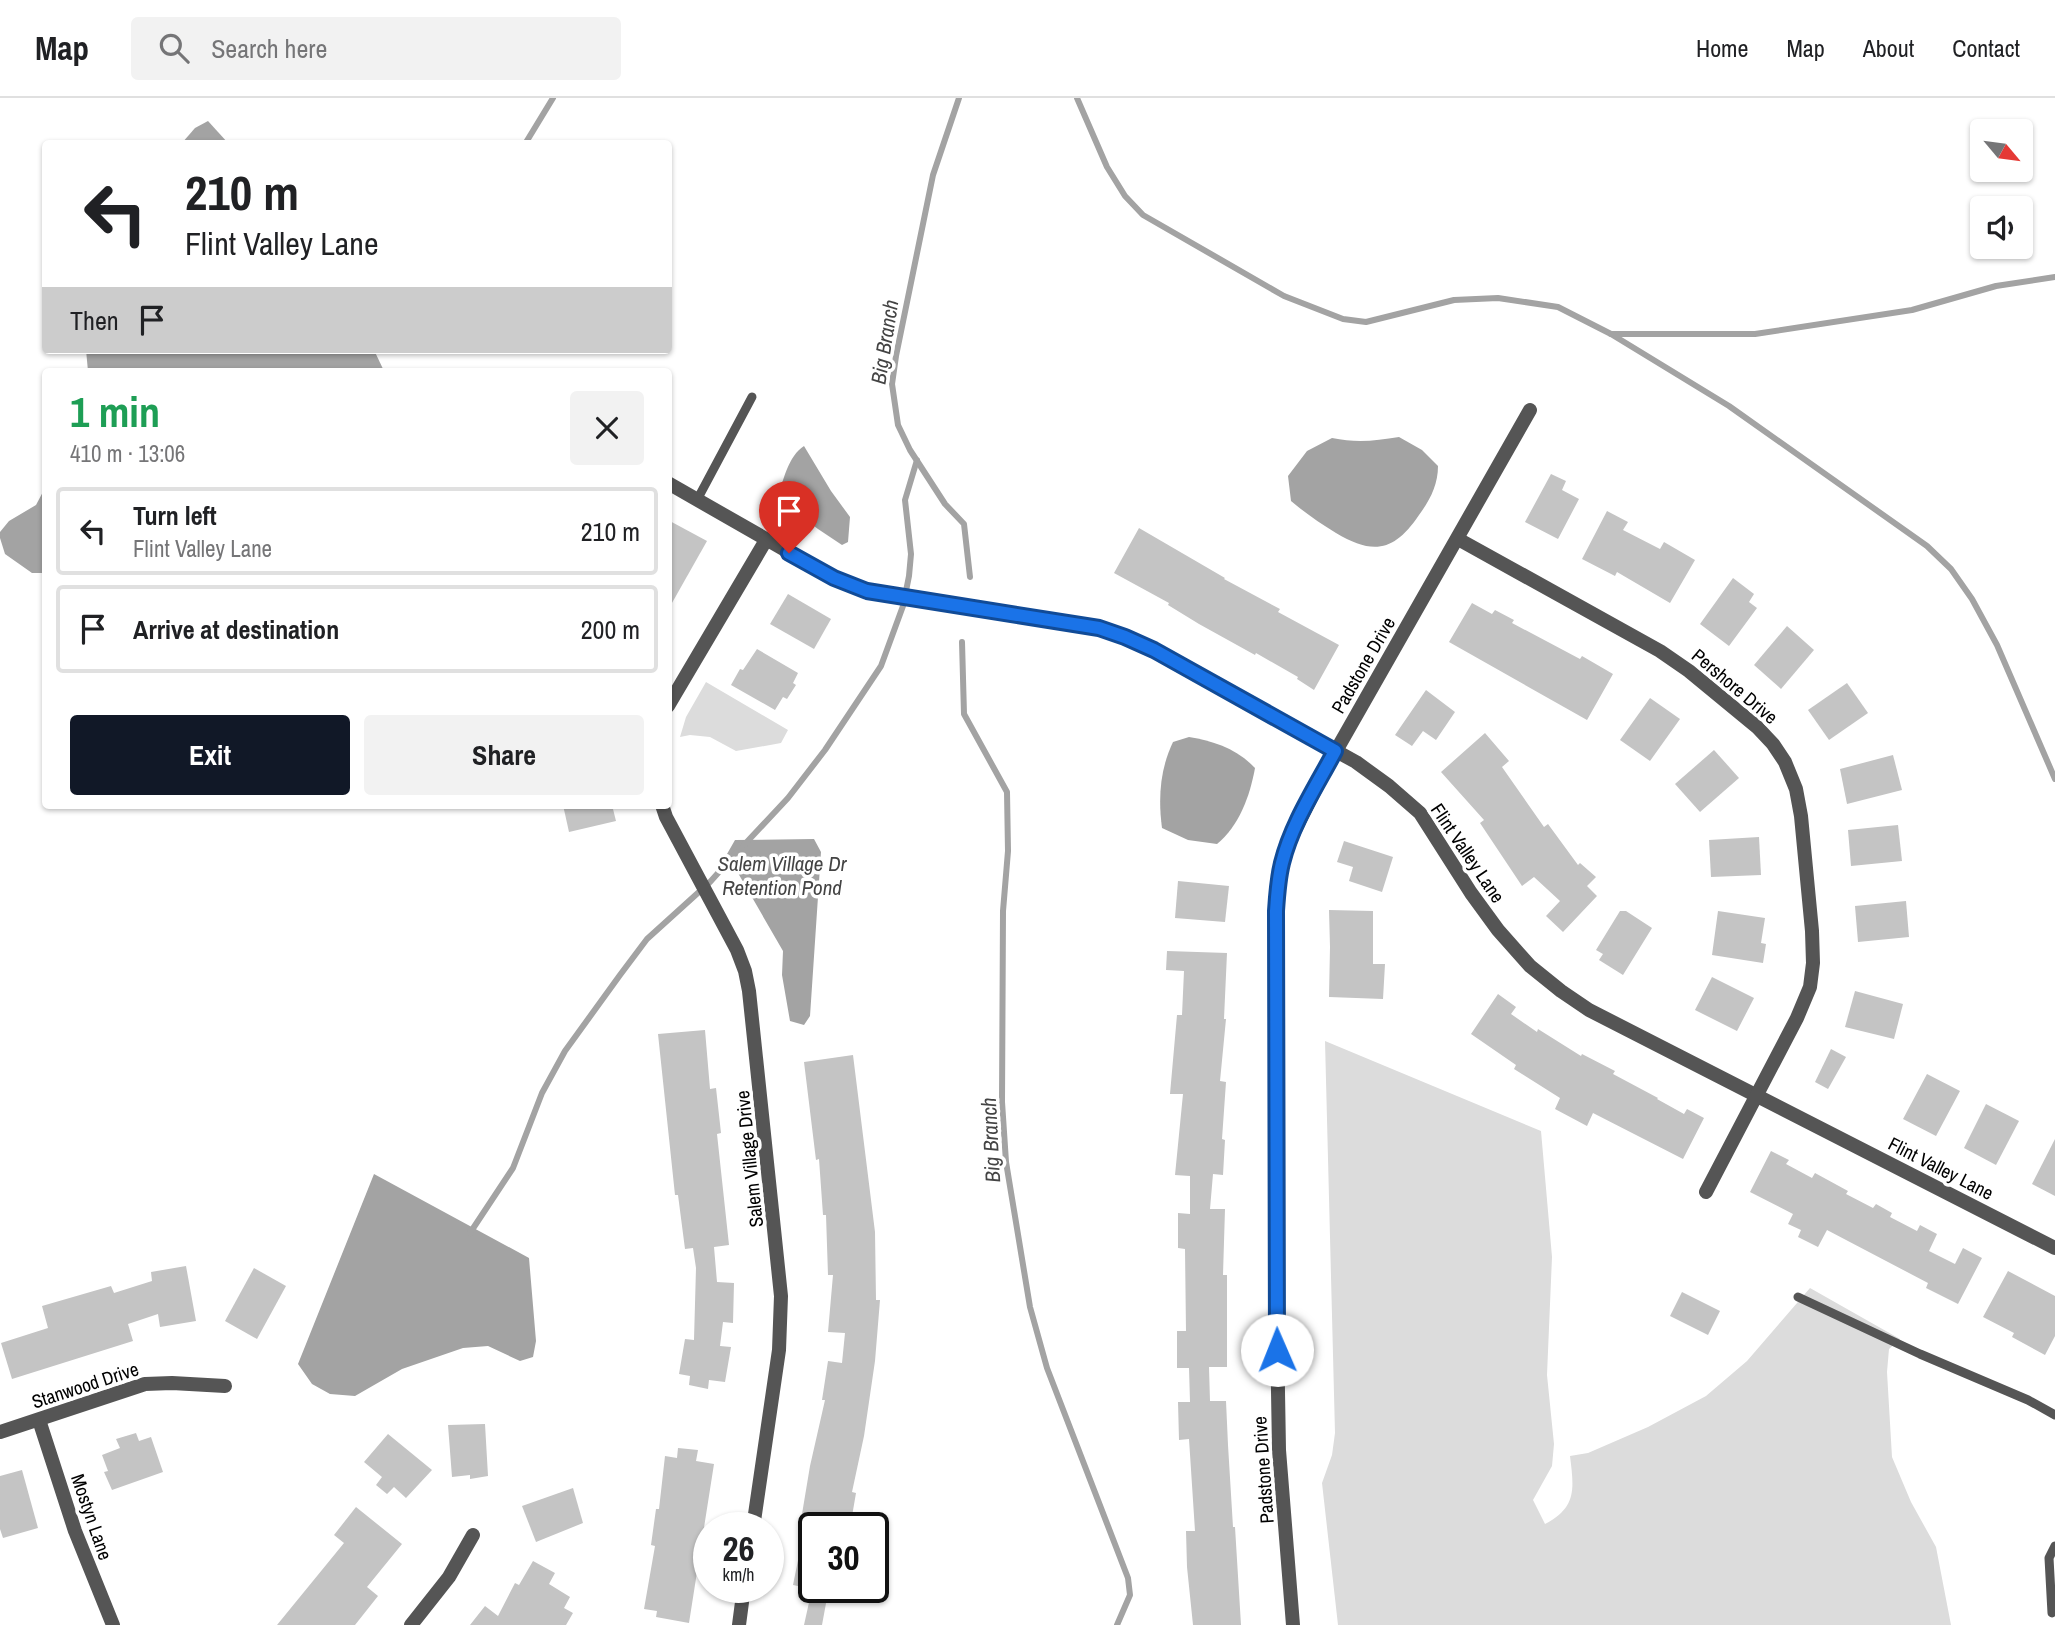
<!DOCTYPE html>
<html lang="en">
<head>
<meta charset="utf-8">
<style>
	:root { --surface:#fff; --page:#f2f2f2; --text:#202124; --muted:#757577; --line:#e0e0e0; --accent:#111827 }
	body { margin:0; font-family:"Archivo Narrow",sans-serif; background:var(--page); color:var(--text); height:100vh; display:flex; flex-direction:column; font-size:26px; white-space:nowrap }
	* { box-sizing:border-box; margin:0 }
	p { font-size:23px; color:var(--muted) }
	.icon { flex:none; width:38px; height:38px; fill:none; stroke:currentColor; stroke-width:2; stroke-linecap:round; stroke-linejoin:round }
	.map { position:relative; flex:1; overflow:hidden }
	.sheet { position:absolute; left:42px; top:270px; width:630px; height:441px; display:flex; flex-direction:column; background:var(--surface); border-radius:7px; box-shadow:0 2px 5px #0004 }
	.sheet>* { flex:none }
	.banner { position:absolute; left:42px; top:42px; width:630px; height:214px; border-radius:7px; box-shadow:0 2px 5px #0004; background:#fff; color:var(--text); overflow:hidden }
	.needle { width:46px; rotate:119deg }
	.fabs { position:absolute; left:1970px; top:21px; display:grid; gap:14px }
	.fabs a { display:grid; place-items:center; width:63px; height:63px; border-radius:7px; background:var(--surface); box-shadow:0 2px 5px #0004; font-size:35px }
	.speed { position:absolute; left:693px; top:1414px; display:flex; gap:14px; font-size:35px; font-weight:700; text-align:center }
	.speed>* { display:grid; place-content:center; width:91px; height:91px; border-radius:50%; background:var(--surface); box-shadow:0 2px 5px #0004; line-height:1 }
	.speed small { font-size:18px; font-weight:400 }
	.speed .limit { border:4px solid #111; border-radius:10px; background:#fff; color:#111 }
	.pin { position:absolute; display:grid; place-items:center; width:60px; height:60px; color:#fff; margin:-72px -30px; border-radius:50% 50% 50% 0; rotate:-45deg; box-shadow:0 0 7px #0007 }
	.pin .icon { rotate:45deg }
	.me { position:absolute; width:77px; margin:-38px; rotate:359deg; stroke-linejoin:round; filter:drop-shadow(0 0 5px #0008) }
	.turn { display:flex; align-items:center; gap:24px; height:147px; padding:0 28px; font-size:32px }
	.turn .icon { width:91px; height:91px; stroke-width:2.5 }
	.turn b { display:block; font-size:49px; line-height:60px }
	.then { display:flex; align-items:center; height:66px; padding:0 28px; background:#0003; gap:14px; font-size:26px }
	.round { display:grid; place-items:center; flex:none; width:74px; height:74px; border-radius:7px; background:var(--page) }
	.summary { display:flex; align-items:center; justify-content:space-between; height:119px; padding:0 28px }
	h1 { font-size:42px; font-weight:800; line-height:52px; color:#1e9e55 }
	.action { display:flex; gap:14px; margin-top:auto; padding:14px 28px }
	.action a { flex:1; height:80px; border-radius:7px; background:var(--accent); color:#fff; font-size:28px; font-weight:800; line-height:80px; text-align:center }
	.action a+a { background:var(--page); color:var(--text) }
	ul { padding:0; list-style:none }
	li { display:flex; align-items:center; gap:21px; height:88px; margin:0 14px 10px; padding:0 14px; border:4px solid var(--line); border-radius:7px }
	li div { flex:1 }
	li b { display:block; font-size:26px }
	li em { font-style:normal }
	header { display:flex; align-items:center; gap:42px; box-sizing:border-box; height:98px; padding:0 35px; background:var(--surface); border-bottom:2px solid var(--line) }
	header strong { font-size:33px }
	nav { display:flex; gap:38px; margin-inline-start:auto; font-size:24px }
	.search { width:490px; height:63px; background:var(--page); display:flex; align-items:center; gap:18px; box-sizing:border-box; padding:0 24px; border-radius:7px; color:var(--muted); font-size:26px }
	.map>svg:first-child { display:block }
</style>
</head>
<body>
<header>
<strong>Map</strong>
<div class="search"><svg class="icon" aria-label="search" viewBox="0 0 24 24"><circle cx="10" cy="10" r="6"/><path d="M15 15l6 6"/></svg>Search here</div>
<nav><a>Home</a><a>Map</a><a>About</a><a>Contact</a></nav>
</header>
<div class="map">
<svg width="2055" height="1527" viewBox="0 0 2055 1527">
	<rect width="100%" height="100%" fill="#fff"/>
	<g fill="#dcdcdc">
		<path d="M706,584L788,632L781,645L736,653L710,639L690,637L680,639L686,619Z"/>
		<path d="M1325,943L1541,1033L1552,1159L1547,1277L1554,1346L1552,1368L1533,1402L1545,1426C1577,1409 1574,1391 1570,1358L1588,1355L1648,1329L1706,1298L1747,1263L1810,1190L1900,1241L1889,1251L1887,1274L1892,1359L1911,1404L1936,1449L1951,1527H1338L1322,1385L1332,1357L1335,1335Z"/>
	</g>
	<g fill="#a3a3a3">
		<path d="M208,23L228,45H182L195,30Z"/>
		<path d="M86,252H374L384,273H88Z"/>
		<path d="M1399,339L1422,352L1438,368C1438,387 1430,402 1419,417C1394,454 1373,457 1336,435C1320,425 1305,415 1291,403L1288,378L1307,353L1332,340C1356,345 1375,343 1399,339Z"/>
		<path d="M804,348L831,393L850,419L848,444L842,447L818,431L778,401C782,384 789,357 804,348Z"/>
		<path d="M45,390V475H32L5,456L0,440V434L9,423L36,407Z"/>
		<path d="M1189,639C1214,643 1237,651 1255,670C1250,698 1239,728 1217,746L1188,742L1162,730C1158,700 1160,671 1173,644Z"/>
		<path d="M814,741L821,754L810,918L804,927L790,923L782,877L783,853L727,756L735,742Z"/>
		<path d="M374,1076L529,1160L536,1243L533,1259L520,1263L488,1248L463,1250L402,1271L355,1298L330,1296L312,1286L298,1266Z"/>
	</g>
	<g fill="none" stroke-linecap="round" stroke-linejoin="round">
		<g stroke="#a3a3a3" stroke-width="6">
			<path d="M959,0L933,77L896,258L892,286L898,327L910,352L945,406L964,426L970,479"/>
			<path d="M1077,0L1107,69L1125,98L1143,117L1284,198L1343,221L1366,224L1454,202L1498,200L1558,209L1611,236L1729,308L1927,448L1951,471L1972,501L1997,547L2055,681"/>
			<path d="M525,46L553,0"/>
			<path d="M1611,236H1755L1912,212L1996,188L2055,179"/>
			<path d="M962,544L964,616L1007,694L1008,753L1003,813L1002,1004L1006,1064L1030,1209L1047,1270L1128,1480L1130,1497L1117,1527"/>
			<path d="M744,747L788,700L825,652L881,568L903,508L909,478L911,456L905,402L917,362"/>
			<path d="M470,1135L513,1070L542,995L565,953L620,877L647,841L710,784L736,755"/>
		</g>
	</g>
	<g fill="#c4c4c4">
		<path d="M1551,376L1566,383L1562,392L1579,401L1558,441L1525,424Z"/>
		<path d="M1607,413L1628,424L1623,432L1660,451L1664,444L1695,462L1670,505L1617,474L1615,478L1582,461Z"/>
		<path d="M668,422L707,443L668,512Z"/>
		<path d="M1139,430L1225,480L1224,481L1280,511L1278,514L1339,547L1314,592L1297,581L1298,579L1256,555L1255,557L1199,526L1168,507L1169,505L1114,475Z"/>
		<path d="M1733,480L1754,496L1749,504L1757,510L1729,548L1700,526Z"/>
		<path d="M788,496L831,521L814,551L770,526Z"/>
		<path d="M1472,505L1492,516L1495,512L1514,522L1512,525L1580,561L1582,558L1613,576L1587,622L1449,544Z"/>
		<path d="M1787,528L1814,552L1781,591L1754,567Z"/>
		<path d="M757,551L798,575L793,585L796,587L787,601L783,599L775,612L731,587L740,571L743,572Z"/>
		<path d="M1847,585L1868,615L1829,642L1808,612Z"/>
		<path d="M1426,592L1455,614L1436,642L1423,633L1412,648L1395,637Z"/>
		<path d="M1650,600L1680,621L1650,663L1620,642Z"/>
		<path d="M1485,635L1509,663L1502,669L1544,729L1548,726L1578,767L1580,765L1596,779L1587,788L1597,798L1563,834L1546,818L1560,803L1534,779L1522,788L1480,725L1484,722L1441,674Z"/>
		<path d="M1714,652L1739,680L1700,714L1675,686Z"/>
		<path d="M1893,657L1902,692L1847,706L1840,671Z"/>
		<path d="M563,707H612L616,723L569,734Z"/>
		<path d="M1898,727L1902,763L1851,768L1848,732Z"/>
		<path d="M1759,739L1761,777L1711,779L1709,742Z"/>
		<path d="M1344,743L1393,759L1382,794L1349,783L1353,769L1337,764Z"/>
		<path d="M1178,783L1229,788L1225,824L1175,820Z"/>
		<path d="M1906,803L1909,839L1858,844L1855,808Z"/>
		<path d="M1329,812L1373,813V866H1385L1383,901L1329,899L1330,849Z"/>
		<path d="M1620,813H1626L1652,830L1623,877L1599,862L1603,856L1596,852Z"/>
		<path d="M1718,813L1765,820L1761,845L1766,846L1763,865L1712,857Z"/>
		<path d="M1167,853L1227,855L1224,921H1226L1220,983L1226,984L1222,1041L1225,1042L1223,1077L1213,1076L1210,1111H1225L1223,1177H1227V1269H1209L1210,1303H1226L1228,1347L1233,1429H1235L1241,1527H1193L1187,1469L1186,1433H1195L1189,1341L1179,1342L1178,1304H1190L1189,1270H1177V1233H1186L1185,1151L1178,1150V1115L1190,1116V1078L1175,1077L1183,996H1170L1177,917H1182L1184,873L1166,872Z"/>
		<path d="M1712,879L1754,900L1737,933L1695,912Z"/>
		<path d="M1855,893L1903,906L1894,941L1845,929Z"/>
		<path d="M1498,896L1516,909L1511,916L1537,934L1538,931L1581,958L1582,956L1615,973L1613,976L1658,1000L1657,1001L1684,1016L1687,1011L1704,1020L1683,1061L1593,1015L1587,1028L1555,1011L1560,1000L1514,971L1516,967L1471,936Z"/>
		<path d="M705,932L710,991L716,990L721,1035L717,1036L729,1147L714,1149L717,1184L734,1185L733,1225L723,1224L720,1248L731,1249L725,1284L709,1282L708,1291L689,1287L690,1278L679,1276L685,1241L694,1242L696,1170L693,1150L685,1151L678,1097H675L658,936Z"/>
		<path d="M1831,951L1846,959L1828,991L1815,984Z"/>
		<path d="M853,957L875,1134L876,1202H880L875,1263L864,1338L852,1394L856,1395L850,1430L814,1424V1489H829L822,1527H804L812,1491L793,1487L806,1423L801,1422L810,1368L825,1302H822L828,1263L842,1265L845,1235L828,1234L833,1177H828L826,1117H823L819,1061L816,1062L804,964Z"/>
		<path d="M1927,976L1960,993L1936,1038L1903,1021Z"/>
		<path d="M1986,1006L2019,1023L1996,1067L1964,1050Z"/>
		<path d="M2055,1041V1098L2032,1086Z"/>
		<path d="M1771,1053L1789,1062L1786,1066L1812,1080L1815,1075L1848,1093L1846,1096L1873,1110L1876,1106L1892,1115L1890,1119L1917,1133L1920,1127L1937,1136L1929,1153L1955,1166L1963,1150L1982,1160L1958,1206L1926,1190L1928,1185L1827,1132L1818,1149L1798,1139L1801,1132L1788,1126L1793,1116L1750,1094Z"/>
		<path d="M186,1168L196,1223L160,1229L158,1216L128,1226L133,1243L12,1281L1,1245L48,1230L42,1208L111,1188L114,1195L152,1183L151,1174Z"/>
		<path d="M254,1170L286,1188L257,1241L225,1223Z"/>
		<path d="M2008,1173L2055,1198V1238L2045,1257L2012,1239L2014,1235L1983,1219Z"/>
		<path d="M1682,1194L1720,1213L1708,1237L1670,1218Z"/>
		<path d="M485,1326L488,1378L470,1381V1377L452,1379L448,1327Z"/>
		<path d="M136,1335L139,1343L151,1339L163,1374L112,1392L104,1374L108,1373L102,1357L120,1350L116,1341Z"/>
		<path d="M388,1336L432,1372L406,1400L394,1389L387,1396L376,1387L382,1379L364,1364Z"/>
		<path d="M678,1350L698,1352L696,1363L714,1366L689,1525L656,1519L657,1513L644,1511L655,1448L651,1447L656,1411H659L665,1358L677,1360Z"/>
		<path d="M22,1372L38,1430L3,1440L0,1431V1378Z"/>
		<path d="M573,1390L583,1425L536,1444L522,1408Z"/>
		<path d="M356,1409L402,1446L367,1489L378,1498L355,1527H277L344,1445L334,1437Z"/>
		<path d="M533,1463L555,1475L549,1486L570,1499L564,1510L573,1515L566,1527H470L485,1508L498,1518L515,1485L519,1487Z"/>
	</g>
	<g fill="none" stroke-linecap="round" stroke-linejoin="round">
		<g stroke="#555" stroke-width="9">
			<path d="M697,402L752,299"/>
			<path d="M1798,1199L1920,1256L2028,1302L2055,1317"/>
			<path d="M2052,1515L2049,1460L2055,1448"/>
		</g>
		<g stroke="#555" stroke-width="14">
			<path d="M668,385L834,480L867,493L1099,530L1125,539L1154,552L1356,664L1389,688L1420,715L1471,795L1498,832L1530,868L1561,893L1589,912L2055,1150"/>
			<path d="M1458,441L1660,553L1689,573L1757,629L1773,646L1785,664L1796,691L1801,718L1812,833L1813,865L1810,889L1797,920L1706,1094"/>
			<path d="M668,608L766,442"/>
			<path d="M662,707L666,719L737,852L745,873L749,893L781,1198L779,1252L753,1430"/>
			<path d="M39,1322L75,1433L113,1527"/>
			<path d="M0,1334L145,1286L172,1285L225,1288"/>
			<path d="M411,1527L449,1479L473,1437"/>
			<path d="M739,1527L744,1489"/>
			<path d="M1293,1527L1279,1352L1276,1177V813L1282,766L1289,744L1324,674L1530,312"/>
		</g>
	</g>
	<g fill="none" stroke-linecap="round" stroke-linejoin="round">
		<defs>
			<path id="route" d="M789,455L834,480L867,493L1099,530L1125,539L1154,552L1335,653C1316,689 1292,725 1282,765C1278,781 1277,797 1276,813L1277,1252"/>
		</defs>
		<use href="#route" stroke="#114b97" stroke-width="18"/>
		<use href="#route" stroke="#1a73e8" stroke-width="12"/>
	</g>
	<g text-anchor="middle" stroke-width="7" stroke-linejoin="round" paint-order="stroke">
		<g font-size="19" fill="#000" stroke="#fff">
			<text transform="translate(1363 567) rotate(-60)" y="7">Padstone Drive</text>
			<text transform="translate(1735 588) rotate(40)" y="7">Pershore Drive</text>
			<text transform="translate(1468 755) rotate(56)" y="7">Flint Valley Lane</text>
			<text transform="translate(749 1061) rotate(-96)" y="7">Salem Village Drive</text>
			<text transform="translate(1941 1070) rotate(27)" y="7">Flint Valley Lane</text>
			<text transform="translate(85 1287) rotate(-18)" y="7">Stanwood Drive</text>
			<text transform="translate(1263 1372) rotate(-94)" y="7">Padstone Drive</text>
			<text transform="translate(92 1419) rotate(71)" y="7">Mostyn Lane</text>
		</g>
		<g font-size="21" font-style="italic" fill="#444" stroke="#fff">
			<text transform="translate(885 244) rotate(-81)" y="7">Big Branch</text>
			<text x="782" y="773">Salem Village Dr<tspan x="782" dy="24">Retention Pond</tspan></text>
			<text transform="translate(991 1042) rotate(-93)" y="7">Big Branch</text>
		</g>
	</g>
</svg>
<div class="fabs">
<a><svg class="needle" viewBox="-14 -14 28 28"><path d="M0-13l5 13h-10z" fill="#e53935"/><path d="M0 13l5-13h-10z" fill="#757577"/></svg></a>
<a><svg class="icon" aria-label="sound" viewBox="0 0 24 24"><path d="M4 9h4l5-4v14l-5-4H4zM17 9q2 3 0 6"/></svg></a>
</div>
<div class="speed"><div>26<small>km/h</small></div><div class="limit">30</div></div>
<div class="pin" style="left:789px;top:455px;background:#d93025"><svg class="icon" aria-label="arrive" viewBox="0 0 24 24"><path d="M6 21V4h12l-3 4 3 4H6"/></svg></div>
<svg class="me" style="left:1277px;top:1252px" viewBox="-20 -20 40 40"><circle r="19" fill="#fff"/><path d="M0-13L10 11 0 6-10 11z" fill="#1a73e8"/></svg>
<div class="banner">
<div class="turn"><svg class="icon" aria-label="left" viewBox="0 0 24 24"><path d="M17 20v-9H6M10 6l-5 5 5 5"/></svg><div><b>210 m</b>Flint Valley Lane</div></div>
<div class="then">Then<svg class="icon" aria-label="arrive" viewBox="0 0 24 24"><path d="M6 21V4h12l-3 4 3 4H6"/></svg></div>
</div>
<section class="sheet">
<div class="summary"><div><h1>1 min</h1><p>410 m · 13:06</p></div><a class="round"><svg class="icon" aria-label="close" viewBox="0 0 24 24"><path d="M6 6l12 12M18 6L6 18"/></svg></a></div>
<ul>
<li><svg class="icon" aria-label="left" viewBox="0 0 24 24"><path d="M17 20v-9H6M10 6l-5 5 5 5"/></svg><div><b>Turn left</b><p>Flint Valley Lane</p></div><em>210 m</em></li>
<li><svg class="icon" aria-label="arrive" viewBox="0 0 24 24"><path d="M6 21V4h12l-3 4 3 4H6"/></svg><div><b>Arrive at destination</b></div><em>200 m</em></li>
</ul>
<div class="action"><a>Exit</a><a>Share</a></div>
</section>
</div>
</body>
</html>
